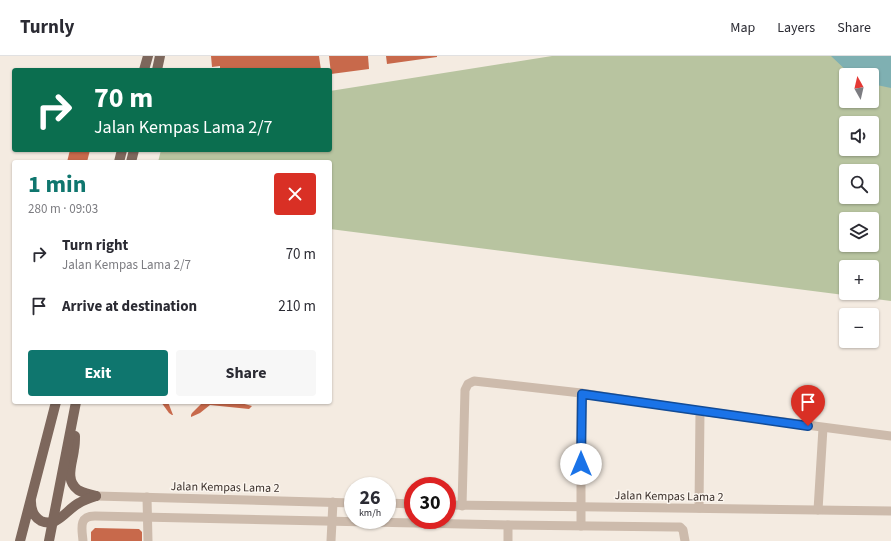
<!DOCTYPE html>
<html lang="en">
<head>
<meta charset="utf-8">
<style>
	:root { --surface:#fff; --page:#f7f7f7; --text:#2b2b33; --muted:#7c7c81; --line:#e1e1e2; --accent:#0f766e }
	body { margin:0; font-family:"Source Sans 3",sans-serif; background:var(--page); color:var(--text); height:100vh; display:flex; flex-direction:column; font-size:15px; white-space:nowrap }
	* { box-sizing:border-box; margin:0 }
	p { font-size:13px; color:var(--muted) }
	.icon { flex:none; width:22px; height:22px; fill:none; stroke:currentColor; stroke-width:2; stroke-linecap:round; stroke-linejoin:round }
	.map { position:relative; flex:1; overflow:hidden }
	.side { position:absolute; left:12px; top:104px; width:320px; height:244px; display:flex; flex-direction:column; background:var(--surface); border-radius:4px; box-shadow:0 1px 3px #0004 }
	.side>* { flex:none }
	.top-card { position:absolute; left:12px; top:12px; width:320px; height:84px; border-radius:4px; box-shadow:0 1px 3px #0004; background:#0b6e4f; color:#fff; overflow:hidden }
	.needle { width:26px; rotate:352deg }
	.fabs { position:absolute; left:839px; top:12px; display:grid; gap:8px }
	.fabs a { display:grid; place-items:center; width:40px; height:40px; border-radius:4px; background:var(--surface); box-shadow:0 1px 3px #0004; font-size:20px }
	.speed { position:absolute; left:344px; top:421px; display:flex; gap:8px; font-size:20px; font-weight:700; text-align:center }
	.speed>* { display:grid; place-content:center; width:52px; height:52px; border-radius:50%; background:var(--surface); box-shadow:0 1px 3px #0004; line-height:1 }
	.speed small { font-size:10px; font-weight:400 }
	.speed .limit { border:6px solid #d22; background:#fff; color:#111 }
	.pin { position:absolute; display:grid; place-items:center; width:34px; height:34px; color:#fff; margin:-41px -17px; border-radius:50% 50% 50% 0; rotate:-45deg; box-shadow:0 0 4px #0007 }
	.pin .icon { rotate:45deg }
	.me { position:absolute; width:44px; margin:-22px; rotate:0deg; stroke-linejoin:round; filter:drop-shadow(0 0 3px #0008) }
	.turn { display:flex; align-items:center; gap:14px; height:84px; padding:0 16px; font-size:18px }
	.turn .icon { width:52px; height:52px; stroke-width:2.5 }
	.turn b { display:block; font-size:28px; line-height:34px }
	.round { display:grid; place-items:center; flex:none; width:42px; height:42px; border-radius:4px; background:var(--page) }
	.head { display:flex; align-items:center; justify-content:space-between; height:68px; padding:0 16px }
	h1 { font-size:24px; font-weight:700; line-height:30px; color:var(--accent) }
	.action { display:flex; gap:8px; margin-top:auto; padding:8px 16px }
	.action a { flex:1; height:46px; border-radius:4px; background:var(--accent); color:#fff; font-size:16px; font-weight:700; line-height:46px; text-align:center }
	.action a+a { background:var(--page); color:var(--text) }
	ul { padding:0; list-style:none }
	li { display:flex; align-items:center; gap:12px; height:52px; padding:0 16px }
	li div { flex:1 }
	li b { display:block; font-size:15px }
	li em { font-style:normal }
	header { display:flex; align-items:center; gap:24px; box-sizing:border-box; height:56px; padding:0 20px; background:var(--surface); border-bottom:1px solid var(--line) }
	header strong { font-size:19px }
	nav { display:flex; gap:22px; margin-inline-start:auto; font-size:14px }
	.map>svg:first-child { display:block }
</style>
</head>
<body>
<header>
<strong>Turnly</strong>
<nav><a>Map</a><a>Layers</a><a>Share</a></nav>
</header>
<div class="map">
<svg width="891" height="485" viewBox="0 0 891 485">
	<rect width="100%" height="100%" fill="#f4ebe1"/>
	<path fill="#b8c4a0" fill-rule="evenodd" d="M552,0H891V245L330,173V106H158L161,94H330V35ZM846,19H872V45H846ZM846,67H872V93H846ZM846,115H872V141H846ZM846,163H872V189H846ZM846,211H872V237H846Z"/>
	<path fill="#7fb0b2" d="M831,0H891V32L872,28V19H851Z"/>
	<g fill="#c8694b">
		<path d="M211,0H319L321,14H220V10L212,11Z"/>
		<path d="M329,0H368L369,13L331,18Z"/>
		<path d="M386,0H437V1L387,8Z"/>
		<path d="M70,94H90L87,106H67Z"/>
		<path d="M161,346H168L173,359H172L169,357Z"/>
		<path d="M203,346H237L252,350L249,353L210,349L200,357L191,361V359L192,357Z"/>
		<path d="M95,472L139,473L142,476V485H91V476Z"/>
	</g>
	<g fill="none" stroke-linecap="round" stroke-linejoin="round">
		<g stroke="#cdbbac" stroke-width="9">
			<path d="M96,440L353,447"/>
			<path d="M147,441L148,485"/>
			<path d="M387,447L413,448"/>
			<path d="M447,449L891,455"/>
			<path d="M462,450L465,334L468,328L474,325L581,337L700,355L891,380"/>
			<path d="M699,452L700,355"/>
			<path d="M818,454L823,372"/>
			<path d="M508,469V485"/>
			<path d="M581,470V337"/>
			<path d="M83,485C82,473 78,460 95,460L508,469L675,471H680L683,474L685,485"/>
			<path d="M331,485L333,446"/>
		</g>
		<g stroke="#7d675c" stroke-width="10">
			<path d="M144,14L148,0"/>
			<path d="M157,14L160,0"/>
			<path d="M119,106L122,94"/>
			<path d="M131,106L134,94"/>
			<path d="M75,380C75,384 75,389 74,393C73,406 64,424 78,434C83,437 90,438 96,440"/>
			<path d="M31,446C31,454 34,461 41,465C57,472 66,454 79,447C84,444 90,442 96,440"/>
			<path d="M20,485L56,346"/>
			<path d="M49,485L76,346"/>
		</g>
	</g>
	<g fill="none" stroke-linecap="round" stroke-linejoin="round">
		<defs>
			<path id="route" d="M581,408L582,338L808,370"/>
		</defs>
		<use href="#route" stroke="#114b97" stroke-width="10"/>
		<use href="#route" stroke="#1a73e8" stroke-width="7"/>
	</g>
	<g text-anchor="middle" stroke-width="3" stroke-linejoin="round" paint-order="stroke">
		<g font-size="12" fill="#3b302b" stroke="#fbf5ee">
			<text transform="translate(225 431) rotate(1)" y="4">Jalan Kempas Lama 2</text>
			<text transform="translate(669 440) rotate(1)" y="4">Jalan Kempas Lama 2</text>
		</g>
	</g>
</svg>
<div class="fabs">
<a><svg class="needle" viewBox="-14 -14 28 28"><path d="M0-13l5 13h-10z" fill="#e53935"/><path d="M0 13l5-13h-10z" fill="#7c7c81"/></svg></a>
<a><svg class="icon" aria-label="sound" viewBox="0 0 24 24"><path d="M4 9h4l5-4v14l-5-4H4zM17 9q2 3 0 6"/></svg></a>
<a><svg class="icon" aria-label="search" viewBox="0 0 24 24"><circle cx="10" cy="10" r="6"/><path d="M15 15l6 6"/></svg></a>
<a><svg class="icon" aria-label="layers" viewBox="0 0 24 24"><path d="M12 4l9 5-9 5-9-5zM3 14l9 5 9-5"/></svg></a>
<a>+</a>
<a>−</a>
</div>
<div class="speed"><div>26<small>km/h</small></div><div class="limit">30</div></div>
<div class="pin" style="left:808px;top:370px;background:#d93025"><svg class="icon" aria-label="arrive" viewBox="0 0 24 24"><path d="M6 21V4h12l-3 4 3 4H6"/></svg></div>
<svg class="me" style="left:581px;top:408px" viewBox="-20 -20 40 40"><circle r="19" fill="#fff"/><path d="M0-13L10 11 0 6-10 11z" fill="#1a73e8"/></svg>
<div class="top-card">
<div class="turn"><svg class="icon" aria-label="right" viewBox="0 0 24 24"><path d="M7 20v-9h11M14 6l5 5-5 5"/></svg><div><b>70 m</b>Jalan Kempas Lama 2/7</div></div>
</div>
<section class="side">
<div class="head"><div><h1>1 min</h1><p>280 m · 09:03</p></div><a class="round" style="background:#d93025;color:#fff"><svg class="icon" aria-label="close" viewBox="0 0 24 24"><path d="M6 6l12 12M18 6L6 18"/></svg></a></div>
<ul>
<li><svg class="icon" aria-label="right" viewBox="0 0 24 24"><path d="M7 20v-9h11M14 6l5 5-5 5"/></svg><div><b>Turn right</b><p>Jalan Kempas Lama 2/7</p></div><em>70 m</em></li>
<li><svg class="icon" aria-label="arrive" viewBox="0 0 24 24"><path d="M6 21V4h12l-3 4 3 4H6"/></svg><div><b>Arrive at destination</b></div><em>210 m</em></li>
</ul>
<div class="action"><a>Exit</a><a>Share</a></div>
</section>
</div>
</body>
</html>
